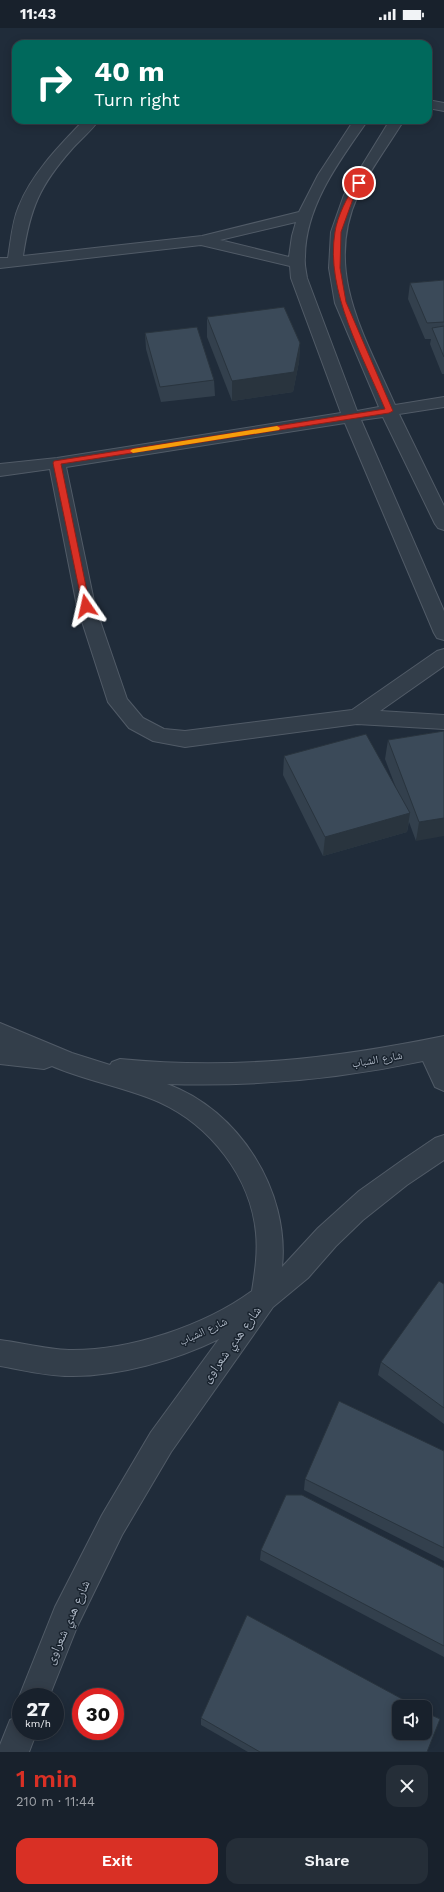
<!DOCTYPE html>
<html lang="en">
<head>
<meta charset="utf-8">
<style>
	:root { --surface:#18212c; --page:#252e38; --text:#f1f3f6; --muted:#9fa3a9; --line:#363e48; --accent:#d93025 }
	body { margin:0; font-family:"Work Sans","Noto Naskh Arabic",sans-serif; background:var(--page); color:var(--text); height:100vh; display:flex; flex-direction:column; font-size:15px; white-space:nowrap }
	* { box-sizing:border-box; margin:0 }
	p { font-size:13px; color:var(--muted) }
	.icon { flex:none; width:22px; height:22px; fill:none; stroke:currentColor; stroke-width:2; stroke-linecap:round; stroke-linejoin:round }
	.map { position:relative; height:1724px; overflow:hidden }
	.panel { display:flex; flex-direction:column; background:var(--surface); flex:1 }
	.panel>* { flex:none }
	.banner { position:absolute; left:12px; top:12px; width:420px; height:84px; border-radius:12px; box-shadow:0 2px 10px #0003,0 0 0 1px var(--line); background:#00695c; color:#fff; overflow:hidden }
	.fabs { position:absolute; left:392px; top:1672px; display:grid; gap:8px }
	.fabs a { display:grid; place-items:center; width:40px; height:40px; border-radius:8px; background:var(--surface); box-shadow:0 2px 10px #0003,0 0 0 1px var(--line); font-size:20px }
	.speed { position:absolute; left:12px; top:1660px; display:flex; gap:8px; font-size:20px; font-weight:700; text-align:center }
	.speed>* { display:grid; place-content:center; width:52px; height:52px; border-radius:50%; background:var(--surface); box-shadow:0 2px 10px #0003,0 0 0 1px var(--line); line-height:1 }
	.speed small { font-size:10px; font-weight:400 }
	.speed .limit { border:6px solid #d22; background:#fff; color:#111 }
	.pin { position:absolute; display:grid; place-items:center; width:34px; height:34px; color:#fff; margin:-17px; border:2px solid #fff; border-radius:50%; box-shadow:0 1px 4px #0007 }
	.me { position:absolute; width:44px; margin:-22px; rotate:349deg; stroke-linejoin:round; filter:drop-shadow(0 0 3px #0008) }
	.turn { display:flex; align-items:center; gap:14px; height:84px; padding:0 16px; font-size:18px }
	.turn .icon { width:52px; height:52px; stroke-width:2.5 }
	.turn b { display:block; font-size:28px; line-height:34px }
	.round { display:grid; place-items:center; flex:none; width:42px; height:42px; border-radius:12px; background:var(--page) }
	.summary { display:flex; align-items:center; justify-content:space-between; height:68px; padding:0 16px }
	h1 { font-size:24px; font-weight:600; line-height:30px; color:var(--accent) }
	.cta { display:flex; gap:8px; margin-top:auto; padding:8px 16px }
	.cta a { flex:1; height:46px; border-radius:12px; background:var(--accent); color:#fff; font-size:16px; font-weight:600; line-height:46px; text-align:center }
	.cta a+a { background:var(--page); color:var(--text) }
	.status { display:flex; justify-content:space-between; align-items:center; height:28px; padding:0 20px; background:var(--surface); direction:ltr }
	.status svg { height:11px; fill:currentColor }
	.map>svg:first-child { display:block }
</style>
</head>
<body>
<div class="status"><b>11:43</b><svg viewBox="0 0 49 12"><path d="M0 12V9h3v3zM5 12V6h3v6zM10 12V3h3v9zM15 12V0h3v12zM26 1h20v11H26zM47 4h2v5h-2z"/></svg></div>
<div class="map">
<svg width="444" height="1724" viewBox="0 0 444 1724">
	<rect width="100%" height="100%" fill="#202c3a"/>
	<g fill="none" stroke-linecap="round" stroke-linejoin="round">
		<defs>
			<g id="minor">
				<path d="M428,72L444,75V83L428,80Z"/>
				<path d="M84,92H99C91,103 80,112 72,121C40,157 30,180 23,228L202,208L299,184L318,147L354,92H368C340,132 305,178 305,229C304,236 306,243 307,250L357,383L379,379L335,275L329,240L331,204L344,167L390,92H404C390,115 369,143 358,167C323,243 365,308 395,377L444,369V379L399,386L444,478V502L438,500L435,496L383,389L361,392L444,583V612L437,610L434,605L345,395L66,439L95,578L127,671L143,690L164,701L185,703L352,682L437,623L444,621V638L380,683L444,687V701L357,696L185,719L153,713L129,700L108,674L77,578L50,441L0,448V436L57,430L341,385L291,250L290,238L201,217L0,240V230H8C11,212 12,194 19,178C32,145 60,117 84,92ZM296,194L292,208L289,229L220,212Z"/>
				<path d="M0,995L72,1025L110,1037L112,1034L120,1031C234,1042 332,1031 444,1008V1063L435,1059L423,1033C339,1051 254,1059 167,1056C239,1082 290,1163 282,1239L318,1200L359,1163L404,1131L435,1110L444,1107V1132L407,1157L363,1192L336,1218L308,1250L273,1279L171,1424L122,1507L77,1599L49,1669H21V1675L19,1669L55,1579L102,1487L151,1404L219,1311C176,1332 117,1349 69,1348C46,1348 23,1342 0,1338V1312C23,1315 46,1321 69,1322C129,1323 204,1298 252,1263C255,1244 258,1225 256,1205C251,1149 210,1097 159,1074C125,1059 86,1053 52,1038L44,1041L0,1036Z"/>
				<path d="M21,1687V1703H37L29,1724H0V1717L10,1692Z"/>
			</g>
		</defs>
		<use href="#minor" stroke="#515b67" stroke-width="2"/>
		<use href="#minor" fill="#333e4a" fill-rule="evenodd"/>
	</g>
	<g fill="#33404d">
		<path d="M444,252V346H442L430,316L431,311H425L408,271L410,255Z"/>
		<path d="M207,289L300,315L299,334L293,364L232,373L207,309Z"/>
		<path d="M145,305L214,352L215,368L161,374L146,321Z"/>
		<path d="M444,703L416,813L409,794L407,804L323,828L283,747L284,728L396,760L385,731L388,712Z"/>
		<path d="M444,1256V1396L378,1347L381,1334Z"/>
		<path d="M444,1423V1533L304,1462L305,1451Z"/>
		<path d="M261,1522L444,1540V1629L260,1532Z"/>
		<path d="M201,1690L427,1724H248L201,1697Z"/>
	</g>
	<g fill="#29343e">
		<path d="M300,315L299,334L293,364L232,373V353Z"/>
		<path d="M410,785L407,804L323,828L325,809Z"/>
		<path d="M444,790V808L416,813L419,794Z"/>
	</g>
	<g fill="#3b4a59" stroke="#29343e">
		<path d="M444,252V294L427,295L410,255Z"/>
		<path d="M284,279L300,315L294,344L232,353L207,289Z"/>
		<path d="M444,298V329L432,300Z"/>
		<path d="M197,299L214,352L160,359L145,305Z"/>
		<path d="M444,703V790L419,794L388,712Z"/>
		<path d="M366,706L410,785L325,809L284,728Z"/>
		<path d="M439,1253L444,1256V1380L381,1334Z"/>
		<path d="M339,1373L444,1423V1520L305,1451Z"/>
		<path d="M286,1467H302L444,1540V1618L261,1522Z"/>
		<path d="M247,1587L417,1679H399V1705H425V1684L440,1691L427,1724H260L201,1690Z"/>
	</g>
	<path fill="#d93025" stroke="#8d1f18" d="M359,153L362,155L354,168L341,204L340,240L346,274L393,383L389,385L61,436L90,578L88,580H83L53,435L54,433L385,381C363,328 325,263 335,204C337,189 348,167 357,154Z"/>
	<path fill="#f59e0b" d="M277,398L280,400L279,402L133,425L130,423L133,421Z"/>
	<g text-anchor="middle" stroke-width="3" stroke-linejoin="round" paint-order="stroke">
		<g font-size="11" fill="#aeb8c6" stroke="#19232e">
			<text transform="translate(377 1031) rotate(-10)" y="4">شارع الشباب</text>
			<text transform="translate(203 1303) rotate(-25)" y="4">شارع الشباب</text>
		</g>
		<g font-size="13" fill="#aeb8c6" stroke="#19232e">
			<text transform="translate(231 1316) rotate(-54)" y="5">شارع هدي شعراوى</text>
			<text transform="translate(67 1594) rotate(-66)" y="5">شارع هدي شعراوى</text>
		</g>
	</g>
</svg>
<div class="fabs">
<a><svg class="icon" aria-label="sound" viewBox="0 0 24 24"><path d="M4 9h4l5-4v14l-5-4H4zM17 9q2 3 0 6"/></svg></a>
</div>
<div class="speed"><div>27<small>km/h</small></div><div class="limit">30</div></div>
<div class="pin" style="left:359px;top:155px;background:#d93025"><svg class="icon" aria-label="arrive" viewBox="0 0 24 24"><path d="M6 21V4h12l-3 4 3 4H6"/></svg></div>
<svg class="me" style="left:86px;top:578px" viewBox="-20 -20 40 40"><path d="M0-17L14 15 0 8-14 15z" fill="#d93025" stroke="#fff" stroke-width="4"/></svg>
<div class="banner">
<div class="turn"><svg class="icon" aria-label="right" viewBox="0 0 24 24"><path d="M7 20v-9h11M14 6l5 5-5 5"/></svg><div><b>40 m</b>Turn right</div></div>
</div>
</div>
<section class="panel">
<div class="summary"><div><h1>1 min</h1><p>210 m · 11:44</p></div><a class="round"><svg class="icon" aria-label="close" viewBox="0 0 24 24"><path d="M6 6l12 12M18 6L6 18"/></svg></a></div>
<div class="cta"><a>Exit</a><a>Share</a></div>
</section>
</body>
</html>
